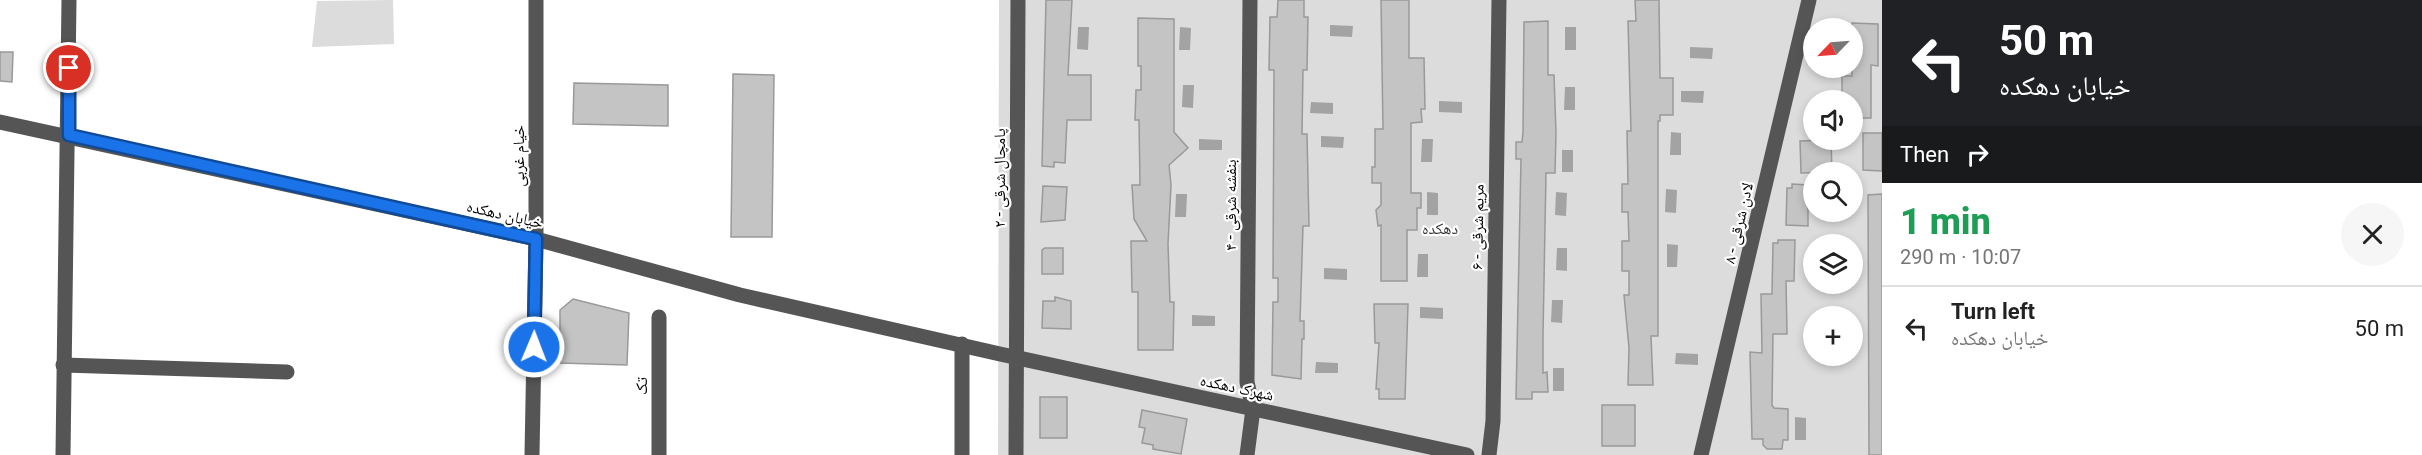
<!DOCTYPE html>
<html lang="en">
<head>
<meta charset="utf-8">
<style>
	:root { --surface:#fff; --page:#f6f6f6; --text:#222; --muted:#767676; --line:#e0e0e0 }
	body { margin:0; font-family:Roboto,"Noto Naskh Arabic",sans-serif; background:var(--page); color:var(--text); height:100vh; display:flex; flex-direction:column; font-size:22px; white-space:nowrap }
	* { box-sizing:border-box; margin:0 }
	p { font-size:20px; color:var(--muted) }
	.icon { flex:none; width:33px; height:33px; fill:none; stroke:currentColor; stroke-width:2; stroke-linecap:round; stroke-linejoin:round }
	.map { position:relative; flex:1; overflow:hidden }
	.panel { display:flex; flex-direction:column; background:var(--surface); width:540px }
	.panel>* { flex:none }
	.banner { background:#202124; color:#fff; overflow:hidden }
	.needle { width:39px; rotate:245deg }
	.tools { position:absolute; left:1803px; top:18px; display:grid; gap:12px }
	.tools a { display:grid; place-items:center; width:60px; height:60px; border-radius:50%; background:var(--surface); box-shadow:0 3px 9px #0003; font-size:30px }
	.pin { position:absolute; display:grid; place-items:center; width:51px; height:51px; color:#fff; margin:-26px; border:3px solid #fff; border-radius:50%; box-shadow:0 2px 6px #0007 }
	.me { position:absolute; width:66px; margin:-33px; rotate:1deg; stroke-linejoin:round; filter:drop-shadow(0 0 4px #0008) }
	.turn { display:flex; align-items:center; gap:21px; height:126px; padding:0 18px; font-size:27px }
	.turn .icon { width:78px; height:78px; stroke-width:2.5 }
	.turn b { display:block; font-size:42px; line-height:51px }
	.then { display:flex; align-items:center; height:57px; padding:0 18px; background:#0003; gap:12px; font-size:22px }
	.round { display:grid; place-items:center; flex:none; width:63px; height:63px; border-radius:32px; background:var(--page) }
	.head { display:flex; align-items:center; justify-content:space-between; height:102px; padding:0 18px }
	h1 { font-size:36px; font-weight:800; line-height:45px; color:#1e9e55 }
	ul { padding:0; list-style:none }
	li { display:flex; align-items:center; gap:18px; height:84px; padding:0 18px; border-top:2px solid var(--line) }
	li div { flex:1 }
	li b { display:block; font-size:22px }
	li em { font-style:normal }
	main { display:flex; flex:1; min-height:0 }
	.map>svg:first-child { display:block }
</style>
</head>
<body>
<main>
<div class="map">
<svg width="1882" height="455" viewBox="0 0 1882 455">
	<rect width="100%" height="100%" fill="#fff"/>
	<g fill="#dcdcdc" fill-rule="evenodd">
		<path d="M393,0L394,44L312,47L317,1Z"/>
		<path d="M999,0H1882V455H998ZM1814,28H1852V68H1814ZM1814,100H1852V140H1814ZM1814,172H1852V212H1814ZM1814,244H1852V284H1814ZM1814,316H1852V356H1814Z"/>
	</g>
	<g fill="#a3a3a3">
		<path d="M1330,25L1353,26L1352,37L1330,36Z"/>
		<path d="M1078,27H1089L1088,50L1077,49Z"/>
		<path d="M1180,27L1191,28L1190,50H1179Z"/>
		<rect x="1565" y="27" width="11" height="23"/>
		<path d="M1690,47L1713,48L1712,59L1690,58Z"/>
		<path d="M1183,85H1194L1193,108L1182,107Z"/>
		<path d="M1565,87H1575V110H1564Z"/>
		<path d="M1681,91H1704L1703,103L1681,102Z"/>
		<path d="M1439,101L1462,102V113L1439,112Z"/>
		<path d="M1311,102L1333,103V114L1310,113Z"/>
		<path d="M1671,132L1681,133V155H1670Z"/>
		<path d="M1321,136L1344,137L1343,148L1321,147Z"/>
		<path d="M1199,139L1222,140V150H1199Z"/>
		<path d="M1422,139H1433L1432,162H1421Z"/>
		<rect x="1562" y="150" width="11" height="22"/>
		<path d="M1666,189L1677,190L1676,213L1665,212Z"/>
		<path d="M1427,192L1438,193V215H1427Z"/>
		<path d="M1556,192L1567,193L1566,216L1555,215Z"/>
		<path d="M1176,194H1187L1186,217H1175Z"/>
		<path d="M1667,244L1678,245L1677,267H1667Z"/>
		<path d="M1557,248H1567V271L1556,270Z"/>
		<path d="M1418,254H1428V277H1417Z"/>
		<path d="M1324,268L1347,269V280L1324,279Z"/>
		<path d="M1552,300H1563L1562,323L1551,322Z"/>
		<path d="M1420,307L1443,308V319L1420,318Z"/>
		<path d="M1192,315L1215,316V326H1192Z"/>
		<path d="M1676,353L1698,354V365L1675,364Z"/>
		<path d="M1316,362L1338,363V373H1315Z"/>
		<rect x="1553" y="368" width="11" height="23"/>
		<path d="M1795,417L1806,418V440H1795Z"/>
	</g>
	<g fill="#c4c4c4" stroke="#999" stroke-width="1.5">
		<path d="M1046,0H1072L1068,75H1091V120H1067L1065,163L1054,162V167L1042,166Z"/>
		<path d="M1278,0H1304V17H1308L1307,70H1303L1302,134H1307L1309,226H1303L1300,321H1304V339H1302L1301,379L1272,375L1273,302H1278V278H1273L1274,70H1269L1270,17H1277Z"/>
		<path d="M1381,0H1409V58H1424L1425,109H1421L1422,122L1411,123V193H1421V208H1417V230H1407V281H1381V225L1378,226L1376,210L1381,205V183H1372V167H1375V129H1383Z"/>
		<path d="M1635,0H1659L1660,78H1673V115H1660V121H1658V336H1651L1653,385H1628L1629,348L1624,295H1629V271H1622V241H1629L1628,212H1622V184H1628L1627,131H1631L1628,21H1636Z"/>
		<path d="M1138,18L1174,19V132L1188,148L1169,165L1171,185L1168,244L1170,302H1174L1173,350H1138V292H1132L1131,241H1147L1134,219L1132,185H1140L1139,120H1135L1136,90H1141V66H1138Z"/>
		<path d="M1548,21V75H1554L1556,133L1555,173H1546L1543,335V373L1547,372L1548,392H1532V399H1516L1521,159H1516V142H1522L1523,132L1524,22Z"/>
		<path d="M1852,23L1878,24V66L1871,65V118H1852V100H1842V76H1852Z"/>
		<path d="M0,52H13L12,82L0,81Z"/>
		<path d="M733,74L774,75L772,237H731Z"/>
		<path d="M574,83L668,85V126L573,124Z"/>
		<path d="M1863,133H1882V171L1863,170Z"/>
		<path d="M1831,140L1832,172L1801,173L1800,141Z"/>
		<path d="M1792,184L1808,185V226L1786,225L1787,188H1792Z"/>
		<path d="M1043,186L1067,187L1065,220L1041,222Z"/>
		<path d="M1882,194V455H1869L1868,195Z"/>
		<path d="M1778,240H1795L1794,281H1786L1787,334H1773L1772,405L1774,408L1788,409V440H1783L1782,449H1767L1763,445V439H1752L1750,352L1762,353L1761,294H1772L1773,243H1778Z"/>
		<path d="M1045,248H1063V274H1042V250Z"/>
		<path d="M1055,297L1071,301V329L1042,328L1043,301H1055Z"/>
		<path d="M573,299L629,313L627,365L560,363V310Z"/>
		<path d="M1374,304H1408L1405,399H1379V389H1376L1379,343H1375Z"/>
		<rect x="1040" y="397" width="27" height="41"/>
		<rect x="1602" y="405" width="33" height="41"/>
		<path d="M1142,410L1187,419L1181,454L1153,449V445L1142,443L1145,428L1139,427Z"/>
	</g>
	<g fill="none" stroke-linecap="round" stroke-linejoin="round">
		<g stroke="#555" stroke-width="15">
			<path d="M0,122L536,239L740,295L1000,354L1467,455"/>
			<path d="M63,365L287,372"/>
			<path d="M63,455L69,0"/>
			<path d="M532,455L536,239V0"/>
			<path d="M659,455V317"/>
			<path d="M962,455V344"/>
			<path d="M1016,455L1018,0"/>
			<path d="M1247,455L1253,409L1247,382L1250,0"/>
			<path d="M1489,455L1493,421L1499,0"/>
			<path d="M1701,455L1809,0"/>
		</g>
	</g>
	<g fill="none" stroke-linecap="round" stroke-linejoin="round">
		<defs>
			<path id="route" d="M69,68V135L536,239L534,347"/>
		</defs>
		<use href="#route" stroke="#114b97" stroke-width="15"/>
		<use href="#route" stroke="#1a73e8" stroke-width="10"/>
	</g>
	<g text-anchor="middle" stroke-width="4.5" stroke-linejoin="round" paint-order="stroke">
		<g font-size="16" fill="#000" stroke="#fff">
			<text transform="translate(518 156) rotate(-90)" y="6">خیام غربی</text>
			<text transform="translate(999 178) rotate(-90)" y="6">پامچال شرقی - ۲</text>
			<text transform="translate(1230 205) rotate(-90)" y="6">بنفشه شرقی - ۴</text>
			<text transform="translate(505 214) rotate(13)" y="6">خیابان دهکده</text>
			<text transform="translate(1738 223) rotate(-77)" y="6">لادن شرقی - ۸</text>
			<text transform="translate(1477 227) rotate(-89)" y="6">مریم شرقی - ۶</text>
			<text transform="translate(641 386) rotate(-90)" y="6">تک</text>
			<text transform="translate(1237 387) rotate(12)" y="6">شهرک دهکده</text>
		</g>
		<g font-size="16" fill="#333" stroke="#fff">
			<text x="1440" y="234">دهکده</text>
		</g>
	</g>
</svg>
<div class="tools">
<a><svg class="needle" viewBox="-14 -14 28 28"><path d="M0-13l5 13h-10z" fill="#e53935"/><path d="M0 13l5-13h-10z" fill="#767676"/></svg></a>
<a><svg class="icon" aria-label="sound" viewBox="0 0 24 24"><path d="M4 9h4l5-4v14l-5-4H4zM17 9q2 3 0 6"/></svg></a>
<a><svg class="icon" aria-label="search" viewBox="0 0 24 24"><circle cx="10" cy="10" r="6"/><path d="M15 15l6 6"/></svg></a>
<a><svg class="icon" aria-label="layers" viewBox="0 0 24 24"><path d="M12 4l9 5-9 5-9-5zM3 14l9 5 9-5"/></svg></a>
<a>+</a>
</div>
<div class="pin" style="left:69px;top:68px;background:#d93025"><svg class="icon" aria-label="arrive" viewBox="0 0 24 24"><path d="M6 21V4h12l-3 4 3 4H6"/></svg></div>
<svg class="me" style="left:534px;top:347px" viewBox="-20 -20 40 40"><circle r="17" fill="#1a73e8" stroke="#fff" stroke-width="3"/><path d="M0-11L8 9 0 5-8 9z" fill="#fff"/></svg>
</div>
<section class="panel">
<div class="banner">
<div class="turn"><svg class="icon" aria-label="left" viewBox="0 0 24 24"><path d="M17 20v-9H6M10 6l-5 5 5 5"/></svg><div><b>50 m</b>خیابان دهکده</div></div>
<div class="then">Then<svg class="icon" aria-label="right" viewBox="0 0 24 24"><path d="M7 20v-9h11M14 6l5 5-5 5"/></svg></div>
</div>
<div class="head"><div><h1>1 min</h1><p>290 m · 10:07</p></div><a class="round"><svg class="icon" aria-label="close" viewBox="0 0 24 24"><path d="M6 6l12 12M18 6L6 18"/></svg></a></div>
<ul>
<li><svg class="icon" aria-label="left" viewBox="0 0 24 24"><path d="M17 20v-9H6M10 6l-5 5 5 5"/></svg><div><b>Turn left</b><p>خیابان دهکده</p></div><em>50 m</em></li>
</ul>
</section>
</main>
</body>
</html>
